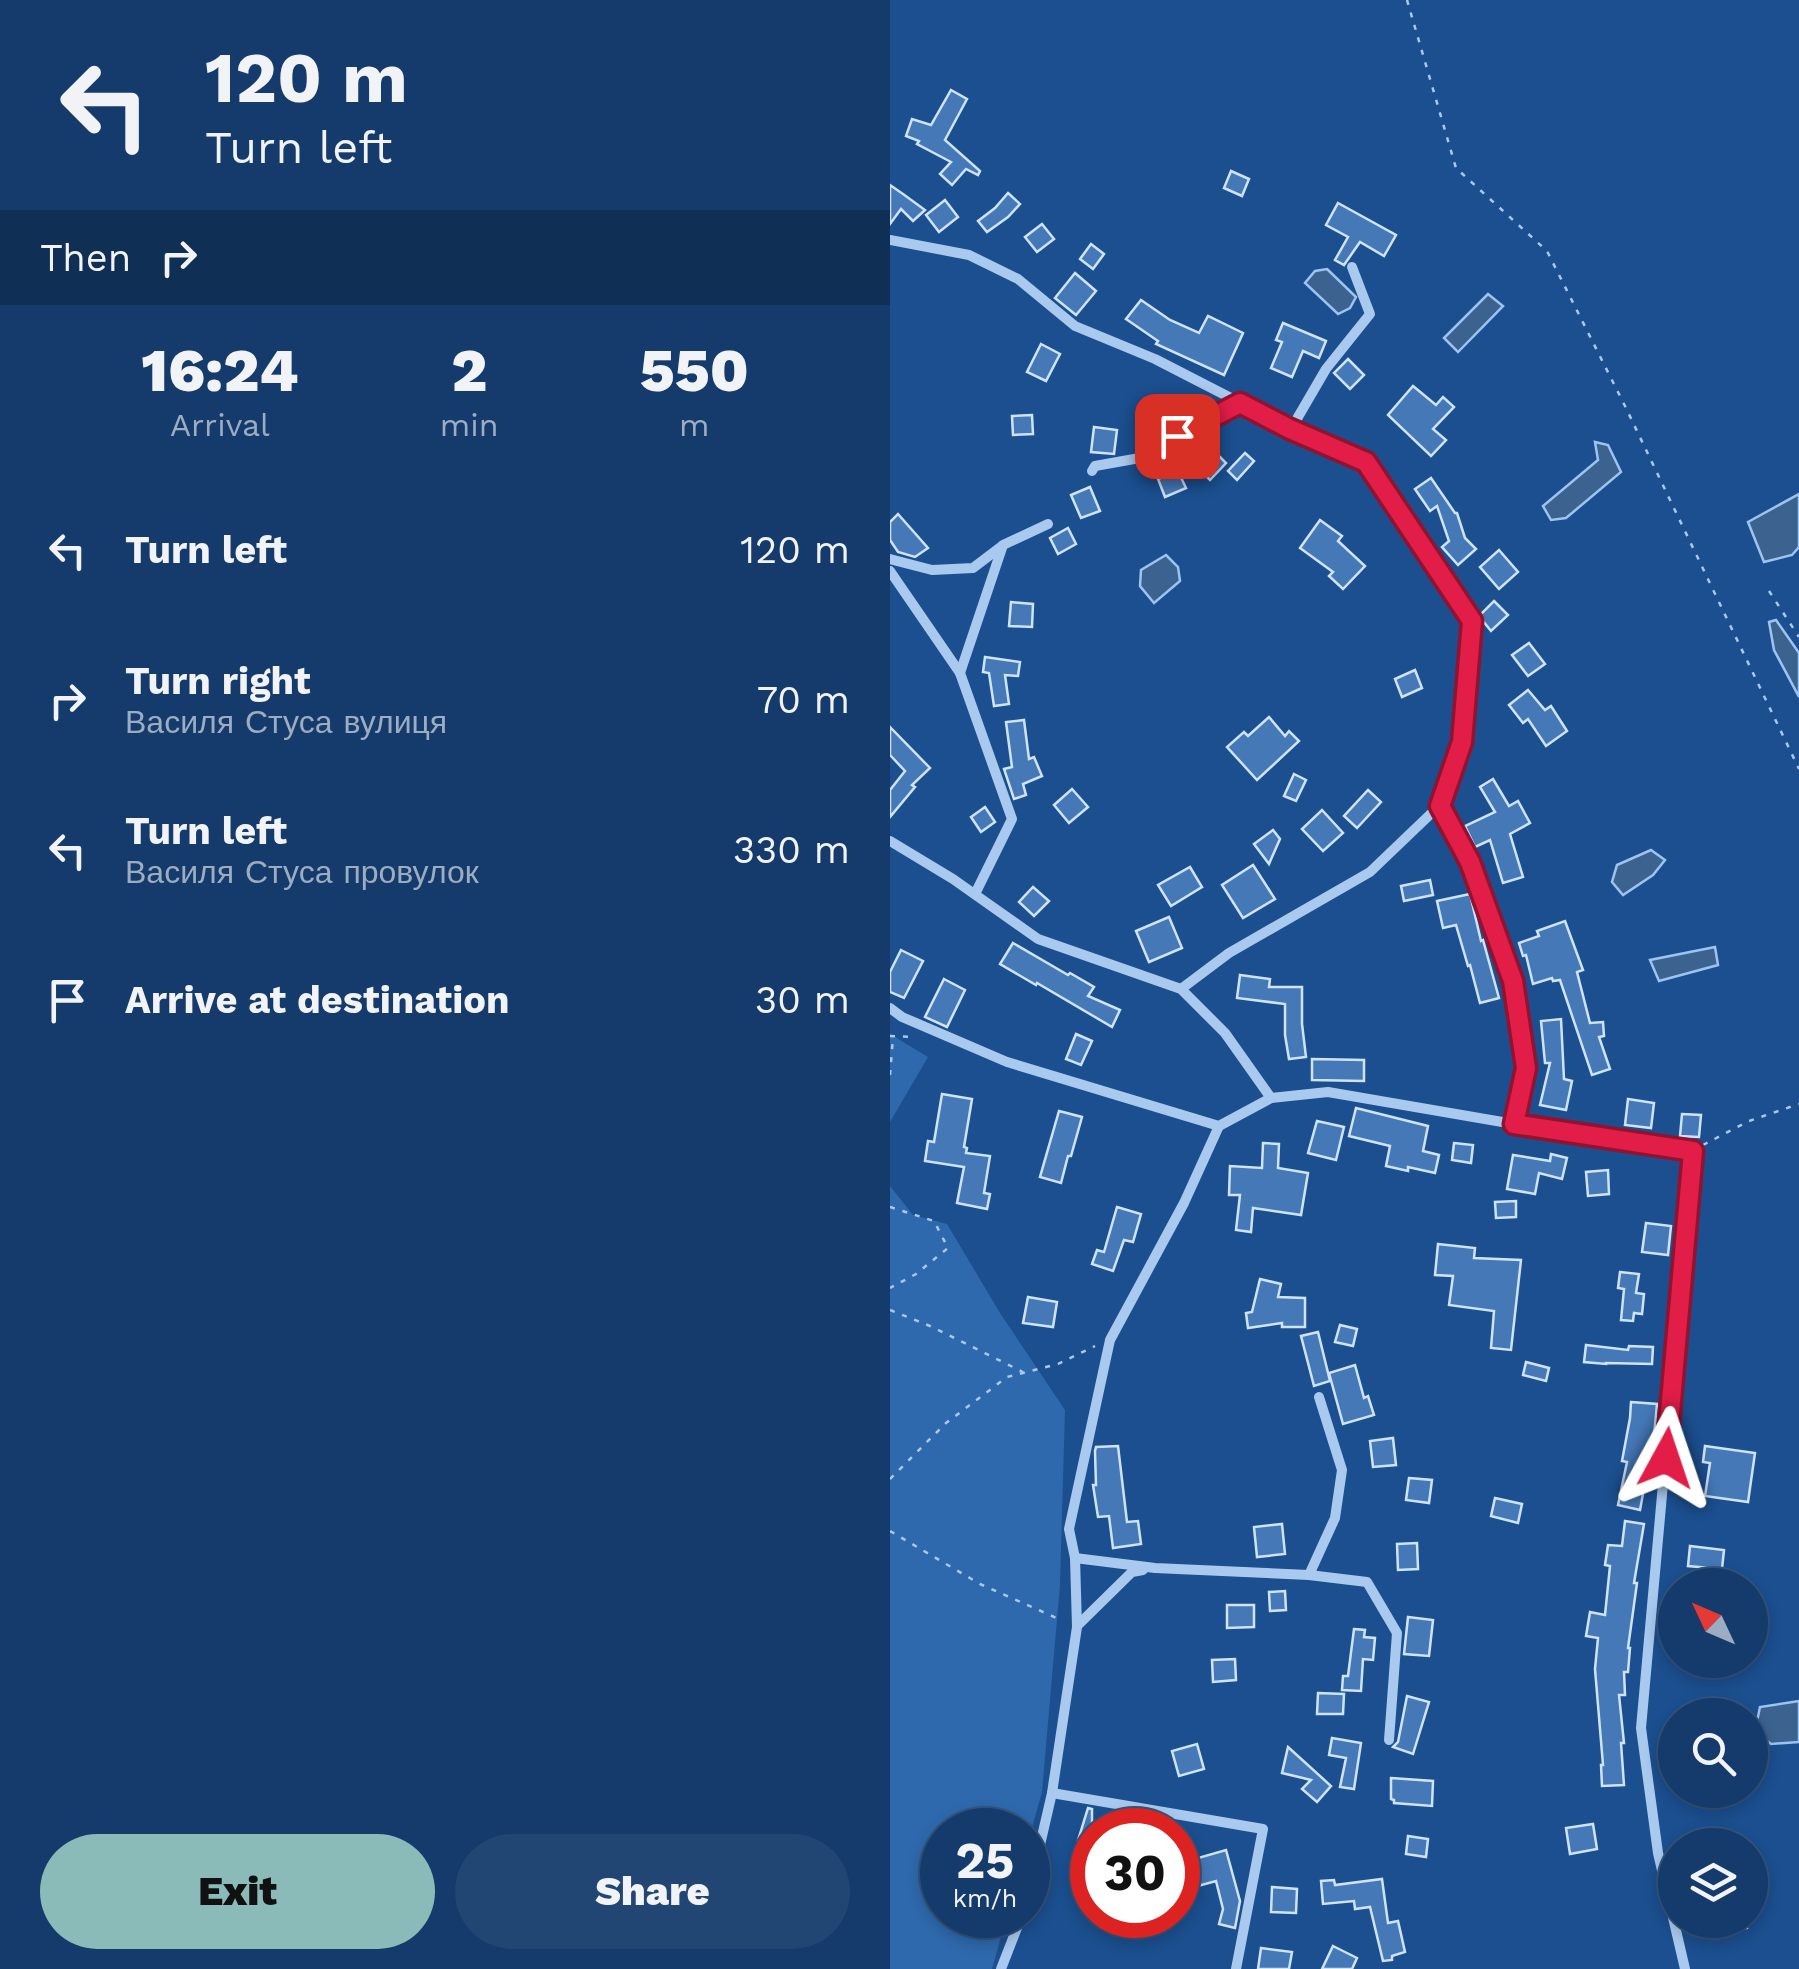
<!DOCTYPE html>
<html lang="en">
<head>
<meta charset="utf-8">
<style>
	:root { --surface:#143b6b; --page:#214673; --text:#f1f3f6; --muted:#9dadc1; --line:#33557e; --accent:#8bbbb9 }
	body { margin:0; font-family:"Work Sans",sans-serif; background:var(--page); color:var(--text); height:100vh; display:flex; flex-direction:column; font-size:38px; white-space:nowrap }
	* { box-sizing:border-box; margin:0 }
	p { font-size:32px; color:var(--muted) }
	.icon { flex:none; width:55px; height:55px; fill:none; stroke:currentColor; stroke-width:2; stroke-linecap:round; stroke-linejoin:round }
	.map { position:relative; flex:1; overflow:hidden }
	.side { display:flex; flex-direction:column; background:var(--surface); width:890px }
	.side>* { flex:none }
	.banner { background:#143b6b; color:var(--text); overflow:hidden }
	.needle { width:65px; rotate:314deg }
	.tools { position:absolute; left:768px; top:1568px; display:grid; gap:20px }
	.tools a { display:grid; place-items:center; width:110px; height:110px; border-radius:50%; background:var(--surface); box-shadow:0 5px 15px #0003,0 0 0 2px var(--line); font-size:50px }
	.speed { position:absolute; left:30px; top:1808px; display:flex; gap:20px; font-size:50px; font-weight:700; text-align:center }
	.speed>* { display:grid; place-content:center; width:130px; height:130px; border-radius:50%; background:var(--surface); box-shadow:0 5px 15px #0003,0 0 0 2px var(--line); line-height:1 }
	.speed small { font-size:25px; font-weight:400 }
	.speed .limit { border:15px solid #d22; background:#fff; color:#111 }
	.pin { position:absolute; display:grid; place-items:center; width:85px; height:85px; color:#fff; margin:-42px; border-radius:20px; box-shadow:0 5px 15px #0006 }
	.me { position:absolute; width:110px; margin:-55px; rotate:5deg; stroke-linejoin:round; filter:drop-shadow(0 0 8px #0008) }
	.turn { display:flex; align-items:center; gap:35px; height:210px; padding:0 40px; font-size:45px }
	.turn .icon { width:130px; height:130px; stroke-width:2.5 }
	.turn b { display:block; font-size:70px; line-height:85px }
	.then { display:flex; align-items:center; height:95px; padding:0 40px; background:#0003; gap:20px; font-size:38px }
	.eta { display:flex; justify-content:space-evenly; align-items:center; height:170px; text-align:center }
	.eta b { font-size:60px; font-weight:800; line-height:70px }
	.primary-button { display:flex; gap:20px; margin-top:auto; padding:20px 40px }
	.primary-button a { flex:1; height:115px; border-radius:60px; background:var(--accent); color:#111; font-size:40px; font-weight:800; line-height:115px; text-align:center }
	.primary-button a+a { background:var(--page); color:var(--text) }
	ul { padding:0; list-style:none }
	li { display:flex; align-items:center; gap:30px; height:150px; padding:0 40px }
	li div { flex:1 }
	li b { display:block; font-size:38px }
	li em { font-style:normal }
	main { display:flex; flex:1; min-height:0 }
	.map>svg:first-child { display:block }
</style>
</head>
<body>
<main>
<section class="side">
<div class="banner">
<div class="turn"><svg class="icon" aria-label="left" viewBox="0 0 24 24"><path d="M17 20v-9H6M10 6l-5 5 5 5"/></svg><div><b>120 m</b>Turn left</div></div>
<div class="then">Then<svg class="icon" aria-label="right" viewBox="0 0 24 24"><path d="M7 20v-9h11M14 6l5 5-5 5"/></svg></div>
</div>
<div class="eta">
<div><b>16:24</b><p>Arrival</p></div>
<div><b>2</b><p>min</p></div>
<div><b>550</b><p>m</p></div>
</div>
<ul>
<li><svg class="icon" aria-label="left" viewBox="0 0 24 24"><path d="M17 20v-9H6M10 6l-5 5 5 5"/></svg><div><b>Turn left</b></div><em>120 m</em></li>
<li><svg class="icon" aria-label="right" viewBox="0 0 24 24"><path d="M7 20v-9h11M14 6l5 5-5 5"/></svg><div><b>Turn right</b><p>Василя Стуса вулиця</p></div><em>70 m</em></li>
<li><svg class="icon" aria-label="left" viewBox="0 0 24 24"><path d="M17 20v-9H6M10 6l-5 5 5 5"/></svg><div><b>Turn left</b><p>Василя Стуса провулок</p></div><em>330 m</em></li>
<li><svg class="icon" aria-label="arrive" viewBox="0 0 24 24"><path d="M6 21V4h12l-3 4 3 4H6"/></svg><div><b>Arrive at destination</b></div><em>30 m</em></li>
</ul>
<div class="primary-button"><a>Exit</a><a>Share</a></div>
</section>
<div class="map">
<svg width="909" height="1969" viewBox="0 0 909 1969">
	<rect width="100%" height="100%" fill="#1b4f8f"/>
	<g fill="#2e69ad">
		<path d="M0,1034L38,1057L0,1122Z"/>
		<path d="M0,1186L23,1215L57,1224L110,1313L175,1410L170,1585L152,1792L138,1842V1830H52V1915H117L102,1969H0Z"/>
	</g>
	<g fill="#3c6290" stroke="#9cc4f0" stroke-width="2.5">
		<path d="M437,269L466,297L460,308L448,314L415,283L425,271Z"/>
		<path d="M598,294L613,306L568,352L554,338Z"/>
		<path d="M705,442L718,445L731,472L676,518L661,520L653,506L708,460Z"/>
		<path d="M909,494V547L902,555L874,562L858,522Z"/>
		<path d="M276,555L288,567L290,581L264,603L250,586L251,570Z"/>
		<path d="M886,620L909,653V697L884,650L879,622Z"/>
		<path d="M761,850L775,860L763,875L733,895L722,882L727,865Z"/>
		<path d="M825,947L828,965L769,981L760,960Z"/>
		<path d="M909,1701V1742L881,1744L865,1731L870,1707Z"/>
	</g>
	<g fill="#4478b7" stroke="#cfe3fa" stroke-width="2.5">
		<path d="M61,90L77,99L55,140L90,171L88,175L76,169L62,185L50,174L61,162L27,144L29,141L16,136L22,119L41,125Z"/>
		<path d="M341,171L359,179L352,196L334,188Z"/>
		<path d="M0,185L13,194L35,210L23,221L11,209L0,224Z"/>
		<path d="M118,193L130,204L118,217L97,232L88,221L105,208Z"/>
		<path d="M55,200L68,217L49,232L36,215Z"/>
		<path d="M448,203L506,235L494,256L470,242L454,265L445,260L458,237L436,225Z"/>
		<path d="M152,224L164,239L147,252L135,237Z"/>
		<path d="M201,244L214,254L203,269L190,259Z"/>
		<path d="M185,273L206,291L186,315L165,298Z"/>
		<path d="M251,300L280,320L309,333L318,316L353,333L334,375L266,344L268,341L236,319Z"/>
		<path d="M393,323L436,341L429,358L413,351L402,377L381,368L392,342L386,340Z"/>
		<path d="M151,344L170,354L156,381L137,372Z"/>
		<path d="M458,359L474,375L460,389L444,373Z"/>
		<path d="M523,386L546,405L553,397L564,407L543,429L556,440L541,456L498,415Z"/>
		<path d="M142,415L143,434L123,435L122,416Z"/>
		<path d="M204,427L227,430L224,454L201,452Z"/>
		<path d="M323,450L336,463L320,480L306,466Z"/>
		<path d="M355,453L364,461L347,480L338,471Z"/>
		<path d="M288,471L296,488L275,497L268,479Z"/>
		<path d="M541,478L565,513H567L575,538L586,549L568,565L552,547L559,541L547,506L540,511L525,489Z"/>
		<path d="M200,487L210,511L191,518L181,495Z"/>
		<path d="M8,514L38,548L25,557L8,552L0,540V522Z"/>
		<path d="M430,520L452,536L448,541L475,566L453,589L439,576L443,572L410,548Z"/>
		<path d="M178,528L186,544L168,554L160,538Z"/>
		<path d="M609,550L628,572L609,589L590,567Z"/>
		<path d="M604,601L618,615L601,631L589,616Z"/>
		<path d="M121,602L143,604L142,627L119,626Z"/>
		<path d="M639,643L655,664L638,676L622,655Z"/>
		<path d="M95,657L130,662L128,676L115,675L119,704L104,706L99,673L93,672Z"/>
		<path d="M525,670L532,688L512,697L505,679Z"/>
		<path d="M638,690L655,710L661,706L677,731L656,746L638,719L633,723L619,705Z"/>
		<path d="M379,717L395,736L399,731L409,741L367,780L337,747L354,732L358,736Z"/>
		<path d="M134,720L139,759L144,757L152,776L133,784L136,795L124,799L114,769L122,767L116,722Z"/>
		<path d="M0,727L40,768L22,785L25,787L0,817V790L15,771L0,755Z"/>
		<path d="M404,774L416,780L406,801L394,796Z"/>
		<path d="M603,779L619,806L628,801L640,823L620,834L633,877L613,883L600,840L585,847L575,826L605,812L590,787Z"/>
		<path d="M182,789L198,807L179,823L164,805Z"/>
		<path d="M478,790L491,802L467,828L454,816Z"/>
		<path d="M95,807L105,822L91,832L81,817Z"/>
		<path d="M432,810L453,833L433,851L412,829Z"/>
		<path d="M383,830L390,839L379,864L364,844Z"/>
		<path d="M363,865L385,899L353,918L332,885Z"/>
		<path d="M300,867L312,887L281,906L268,885Z"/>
		<path d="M540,880L543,895L514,901L511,886Z"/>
		<path d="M143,887L159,901L144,916L129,902Z"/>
		<path d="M580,894L591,941L593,940L609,998L590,1003L580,965L578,966L566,925L553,928L547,901Z"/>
		<path d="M279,917L292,948L259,962L246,931Z"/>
		<path d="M675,921L693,970L687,972L700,1023L713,1022L714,1036L709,1037L720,1069L702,1075L670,980L663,981L662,978L643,984L636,955L633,956L629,943L649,936L647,931Z"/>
		<path d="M123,943L178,975L180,973L204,987L198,996L230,1010L222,1027L147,983L146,985L110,964Z"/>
		<path d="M11,950L33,961L14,998L0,992V972Z"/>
		<path d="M350,975L380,979L379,987H412V1024L416,1057L399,1059L395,1035V1004L347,998Z"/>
		<path d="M54,979L75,990L57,1027L35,1017Z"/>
		<path d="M671,1019L674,1079L682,1081L676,1110L650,1105L660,1063H655L651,1021Z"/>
		<path d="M186,1034L202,1041L191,1065L176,1059Z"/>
		<path d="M422,1059L474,1060V1081L422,1080Z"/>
		<path d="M52,1094L82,1099L74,1147L77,1148L76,1153L100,1156L94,1193L100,1194L97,1209L67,1203L74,1167L35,1161L38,1141L44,1142Z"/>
		<path d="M738,1099L764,1103L761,1128L735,1125Z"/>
		<path d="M466,1108L538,1126L533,1151L549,1155L545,1173L518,1167V1171L496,1166L500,1146L459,1136Z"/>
		<path d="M169,1111L192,1117L181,1156H178L171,1183L150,1177Z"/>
		<path d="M792,1114L811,1115L809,1137L790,1136Z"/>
		<path d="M427,1121L454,1127L446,1160L418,1153Z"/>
		<path d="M373,1143L389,1144L388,1168L418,1173L411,1215L363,1208L361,1232L346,1230L350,1195H339L340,1166L372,1168Z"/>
		<path d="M564,1143L583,1145L581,1163L562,1160Z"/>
		<path d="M661,1154L677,1158L672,1179L649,1173L645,1194L617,1189L623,1155L660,1161Z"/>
		<path d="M718,1170L719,1194L698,1196L696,1172Z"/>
		<path d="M626,1201V1217L606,1218L605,1202Z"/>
		<path d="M227,1207L251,1214L243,1242L234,1240L223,1271L202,1264L207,1250L214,1252Z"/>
		<path d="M756,1223L781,1226L778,1255L752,1252Z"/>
		<path d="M548,1244L585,1248L584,1258L631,1260L621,1350L601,1348L604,1311L559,1305L563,1276L545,1275Z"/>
		<path d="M730,1272L749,1274L746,1293L754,1294L752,1314L744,1313L743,1321L731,1320L734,1289L728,1288Z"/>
		<path d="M370,1279L391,1284L388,1297L415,1298V1327H392V1323L358,1328L356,1313L362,1312Z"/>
		<path d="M138,1297L167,1302L163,1327L133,1323Z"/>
		<path d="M450,1325L467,1329L463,1346L445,1342Z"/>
		<path d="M428,1332L440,1381L424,1386L411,1336Z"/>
		<path d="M696,1345L738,1350L739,1346L763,1347L762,1364L716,1363V1364L694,1362Z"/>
		<path d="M636,1362L659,1368L656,1381L633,1375Z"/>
		<path d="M465,1365L474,1398L478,1396L484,1415L453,1424L439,1373Z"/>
		<path d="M741,1402L767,1404L764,1435L750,1510L728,1505L737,1462L732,1461L740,1418Z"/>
		<path d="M503,1438L506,1465L483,1467L480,1441Z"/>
		<path d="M228,1446L237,1522L248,1521L251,1544L223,1548L219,1516L208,1517L203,1485H206L205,1451L206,1447Z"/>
		<path d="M815,1446L865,1453L858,1502L815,1496L820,1463L813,1462Z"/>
		<path d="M519,1478L542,1480L539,1503L516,1500Z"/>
		<path d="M605,1498L632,1504L628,1523L601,1516Z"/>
		<path d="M735,1521L754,1524L744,1583H747L738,1648H740L738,1672H734L735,1695H729L734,1743H731L734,1785L712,1786L711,1765H713L705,1669L708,1638L696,1636L700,1612L715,1615L720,1566L715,1565L718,1545L732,1546Z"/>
		<path d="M392,1524L395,1554L367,1557L364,1527Z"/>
		<path d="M527,1543L528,1569L508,1570L507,1544Z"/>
		<path d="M800,1546L834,1550L832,1569L798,1566Z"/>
		<path d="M395,1591L396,1610L380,1611L379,1592Z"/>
		<path d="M337,1605H364V1627L337,1628Z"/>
		<path d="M518,1617L543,1620L539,1656L514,1654Z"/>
		<path d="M464,1629L475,1630L474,1637L485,1638L483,1660L473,1659L471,1691L452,1690L453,1676H458Z"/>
		<path d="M345,1659L346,1680L323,1682L322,1660Z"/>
		<path d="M428,1693L454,1694L453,1714H427Z"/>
		<path d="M517,1696L539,1702L523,1754L503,1747L508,1742Z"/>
		<path d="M442,1738L471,1743L464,1789L450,1787L456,1758L439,1755Z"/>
		<path d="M307,1744L314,1769L289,1776L282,1751Z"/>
		<path d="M398,1747L441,1786L427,1802L412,1789L421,1780L392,1773Z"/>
		<path d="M501,1778L543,1781L542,1806L504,1803V1800L501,1799Z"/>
		<path d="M198,1808L202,1809V1852L186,1847Z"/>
		<path d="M703,1824L707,1849L680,1854L676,1828Z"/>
		<path d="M518,1836L538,1839L536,1857L516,1854Z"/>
		<path d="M336,1850L350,1901L345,1928L329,1924L333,1909L326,1881L308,1886L301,1860Z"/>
		<path d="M492,1879L498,1923L508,1921L515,1952L502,1956V1960L493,1961L480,1907L465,1909L464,1901L433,1904L431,1881L444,1880L445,1885Z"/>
		<path d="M382,1887L407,1889L406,1913L381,1912Z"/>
		<path d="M806,1920H856L857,1928L808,1935Z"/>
		<path d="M443,1946L467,1958L462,1969H432Z"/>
		<path d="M371,1948L402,1952L399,1969H368Z"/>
	</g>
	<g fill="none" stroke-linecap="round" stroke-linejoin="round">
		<g stroke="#a9c9ee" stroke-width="2.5" stroke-dasharray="5 8" stroke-linecap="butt">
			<path d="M517,0L566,168L657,251L735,406L909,769"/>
			<path d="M879,591L909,637"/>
			<path d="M0,1036L23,1037"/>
			<path d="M0,1075L3,1037"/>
			<path d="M813,1145L859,1121L909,1104"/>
			<path d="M0,1207L44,1221L58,1248L26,1274L0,1288"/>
			<path d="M0,1310L40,1326L133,1372"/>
			<path d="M0,1479L56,1423L117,1377L168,1364L205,1346"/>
			<path d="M0,1531L90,1584L171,1620"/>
		</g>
		<g stroke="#a9c9ee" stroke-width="10">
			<path d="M0,240L79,255L128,279L185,326L265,359L401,429L476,462L582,621L572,742L550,805L580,863L623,981L636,1068L624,1124"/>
			<path d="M401,429L436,369L480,314L462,267"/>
			<path d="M202,471L205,466L261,456L287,435L350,403"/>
			<path d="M0,559L42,570L83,568L112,546"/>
			<path d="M0,571L70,673L122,819L85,894"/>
			<path d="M70,673L113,545L158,524"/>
			<path d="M0,841L63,879L148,939L291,989L335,1033L381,1098"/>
			<path d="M291,989L339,953L480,872L550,805"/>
			<path d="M0,1008L12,1017L117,1062L329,1126L381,1098L438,1092L624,1124L803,1151L751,1728L768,1853L795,1969"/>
			<path d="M185,1558L265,1568L419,1575L477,1582L507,1633L499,1740"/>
			<path d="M419,1575L445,1518L452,1470L429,1397"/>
			<path d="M187,1626L242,1572L253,1570"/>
			<path d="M162,1793L373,1829L346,1969"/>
			<path d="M138,1897L162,1793L187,1627L185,1558L179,1529L220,1340L294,1203L329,1126"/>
			<path d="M111,1969L132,1915"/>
		</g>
	</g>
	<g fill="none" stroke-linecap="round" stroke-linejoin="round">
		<defs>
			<path id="route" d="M287,436L350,403L400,429L476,462L582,621L572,742L550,806L580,862L623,981L636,1068L624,1124L803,1151L776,1458"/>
		</defs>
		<use href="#route" stroke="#92132f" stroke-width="25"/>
		<use href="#route" stroke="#e11d48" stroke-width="18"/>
	</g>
</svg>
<div class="tools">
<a><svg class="needle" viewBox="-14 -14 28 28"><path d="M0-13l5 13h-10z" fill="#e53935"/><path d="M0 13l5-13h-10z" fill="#9dadc1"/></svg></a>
<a><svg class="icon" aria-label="search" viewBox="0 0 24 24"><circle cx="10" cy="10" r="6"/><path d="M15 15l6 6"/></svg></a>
<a><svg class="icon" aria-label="layers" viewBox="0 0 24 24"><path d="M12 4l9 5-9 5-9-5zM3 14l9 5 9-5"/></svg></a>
</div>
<div class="speed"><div>25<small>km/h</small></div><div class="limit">30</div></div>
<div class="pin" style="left:287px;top:436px;background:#d93025"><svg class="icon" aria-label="arrive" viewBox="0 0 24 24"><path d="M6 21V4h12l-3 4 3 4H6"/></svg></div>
<svg class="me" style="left:776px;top:1458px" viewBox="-20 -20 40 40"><path d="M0-17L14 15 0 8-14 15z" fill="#e11d48" stroke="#fff" stroke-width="4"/></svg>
</div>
</main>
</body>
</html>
